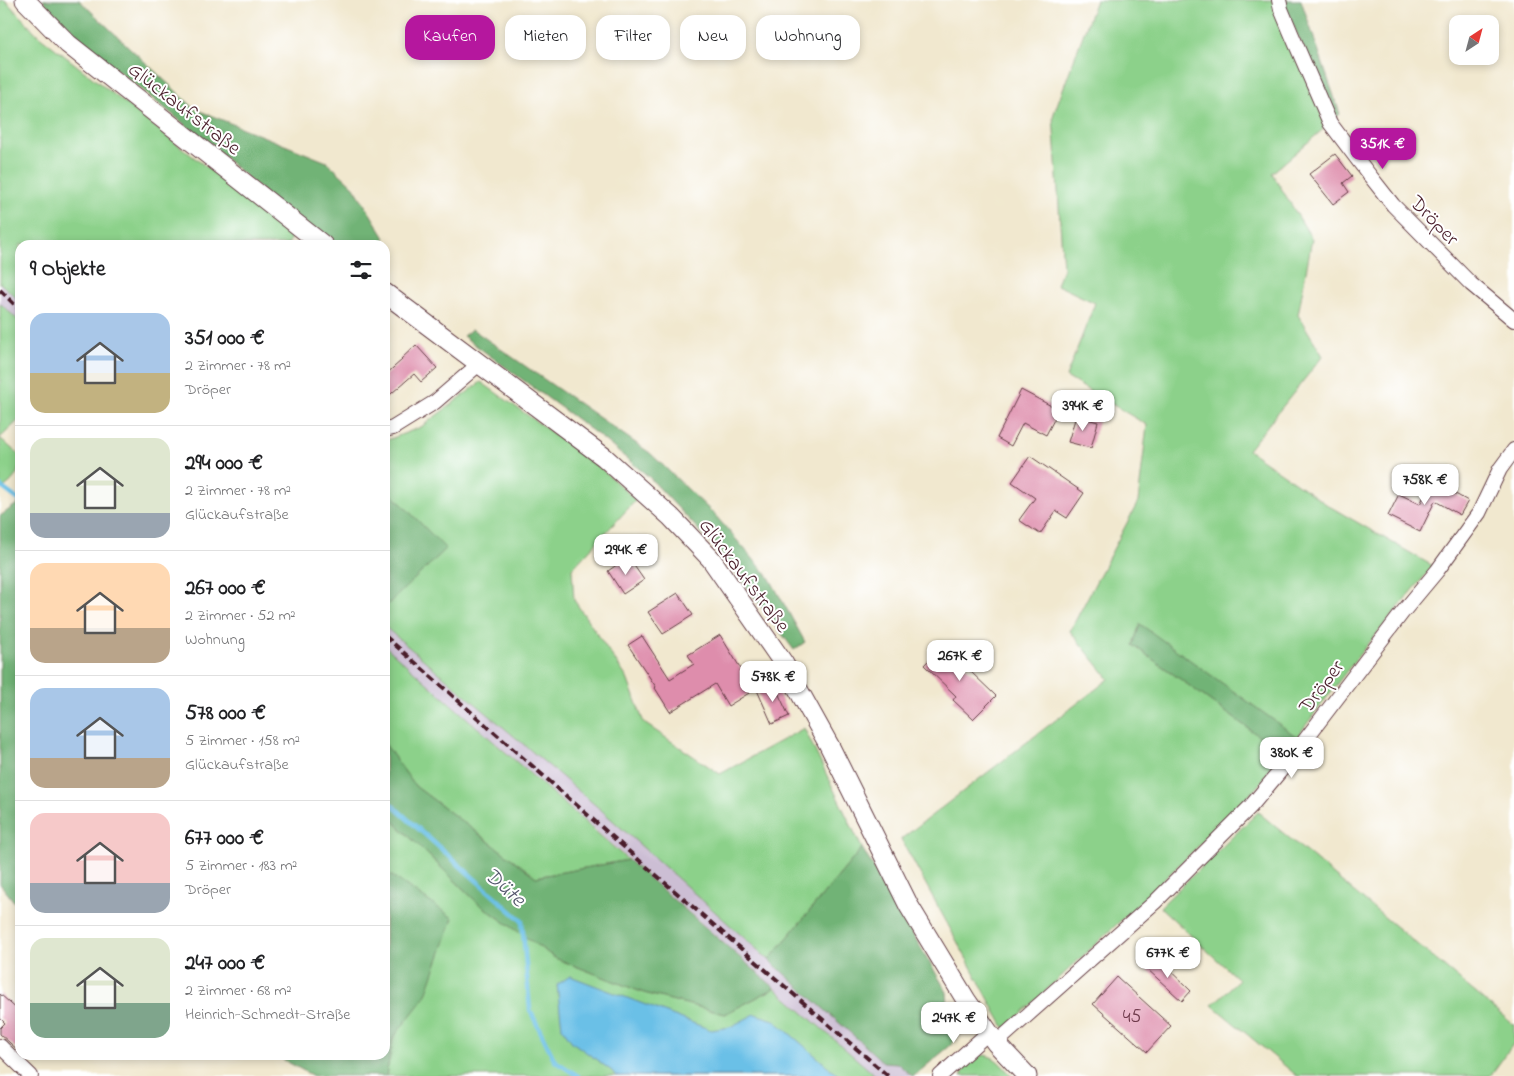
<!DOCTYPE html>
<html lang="de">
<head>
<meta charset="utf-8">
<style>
  :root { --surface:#fff; --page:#f2f2f2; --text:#202124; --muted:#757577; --line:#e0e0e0; --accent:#b5179e }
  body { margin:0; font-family:"Indie Flower",sans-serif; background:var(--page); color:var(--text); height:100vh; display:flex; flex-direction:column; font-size:19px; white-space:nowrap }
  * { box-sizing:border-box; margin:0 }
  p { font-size:16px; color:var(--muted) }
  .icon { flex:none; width:28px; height:28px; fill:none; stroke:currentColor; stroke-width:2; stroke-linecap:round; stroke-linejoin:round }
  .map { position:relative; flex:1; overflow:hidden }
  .drawer { position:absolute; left:15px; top:240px; width:375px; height:820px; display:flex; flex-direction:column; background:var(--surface); border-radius:15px; box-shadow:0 2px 8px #0003 }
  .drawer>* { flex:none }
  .hud { position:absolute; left:405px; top:15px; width:475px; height:45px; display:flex; gap:10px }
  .needle { width:32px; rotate:36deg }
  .fabs { position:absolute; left:1449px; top:15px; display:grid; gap:10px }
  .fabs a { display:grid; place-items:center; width:50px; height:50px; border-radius:10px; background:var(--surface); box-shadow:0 2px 8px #0003; font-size:25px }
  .price { position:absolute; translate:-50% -42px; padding:0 11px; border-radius:10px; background:#fff; color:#222; font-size:16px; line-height:32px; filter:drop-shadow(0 1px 2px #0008) }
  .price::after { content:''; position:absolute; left:50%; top:30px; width:15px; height:11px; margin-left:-8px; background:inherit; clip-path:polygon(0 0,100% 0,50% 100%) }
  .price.active { background:var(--accent); color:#fff }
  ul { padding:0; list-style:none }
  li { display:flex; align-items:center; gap:15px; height:125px; padding:0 15px }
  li+li { border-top:1px solid var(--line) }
  li span { display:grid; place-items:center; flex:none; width:140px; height:100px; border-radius:15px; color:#555 }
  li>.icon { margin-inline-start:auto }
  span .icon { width:60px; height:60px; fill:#fffc; stroke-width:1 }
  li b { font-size:21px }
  h2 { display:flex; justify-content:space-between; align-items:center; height:60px; padding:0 15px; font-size:21px }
  .tag { padding:0 18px; border-radius:15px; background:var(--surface); box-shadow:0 2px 8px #0003; font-size:18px; line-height:45px }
  .tag.active { background:var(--accent); color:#fff }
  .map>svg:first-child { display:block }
  .industrial { fill:#ccbed4 }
  .green { fill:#8cd18a; stroke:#6b785a }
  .forest { fill:#71b376; stroke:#5e6950 }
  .water { fill:#6ac0e7; stroke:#5a7089 }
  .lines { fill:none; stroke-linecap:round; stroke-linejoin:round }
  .stream { stroke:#6ac0e7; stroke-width:4.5 }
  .building { fill:#de8dac }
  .street-casing { stroke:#633d44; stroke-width:16 }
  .secondary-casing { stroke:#633d44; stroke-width:21 }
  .street { stroke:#fff; stroke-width:14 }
  .secondary { stroke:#fff; stroke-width:19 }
  .rail { stroke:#4a1f2b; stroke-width:4; stroke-dasharray:8 4; stroke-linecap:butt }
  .labels { text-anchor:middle; stroke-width:4; stroke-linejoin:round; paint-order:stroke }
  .number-label { font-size:19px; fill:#6f3a4b }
  .street-label { font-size:21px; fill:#4a1f2b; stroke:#fff }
  .water-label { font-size:22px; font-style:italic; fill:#55576d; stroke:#fff }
</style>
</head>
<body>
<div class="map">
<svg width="1514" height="1076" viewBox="0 0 1514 1076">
  <rect width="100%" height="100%" fill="#fff"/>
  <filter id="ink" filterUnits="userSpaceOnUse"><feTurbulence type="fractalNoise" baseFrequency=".02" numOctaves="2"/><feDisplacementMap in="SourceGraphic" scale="10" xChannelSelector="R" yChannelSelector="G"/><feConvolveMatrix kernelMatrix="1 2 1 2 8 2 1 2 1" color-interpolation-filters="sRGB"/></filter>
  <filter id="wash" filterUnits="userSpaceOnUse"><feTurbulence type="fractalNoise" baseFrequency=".0096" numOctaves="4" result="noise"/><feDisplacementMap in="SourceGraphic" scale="20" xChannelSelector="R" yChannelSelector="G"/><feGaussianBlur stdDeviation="1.12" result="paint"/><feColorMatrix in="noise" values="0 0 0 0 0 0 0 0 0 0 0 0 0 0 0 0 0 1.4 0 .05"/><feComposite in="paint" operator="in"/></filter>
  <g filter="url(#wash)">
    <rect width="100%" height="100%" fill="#f1e8cf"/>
    <path class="industrial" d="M0,283L20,301V322L0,303Z
      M385,627L601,810L883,1062L897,1063L912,1076H876L385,646Z"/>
    <path class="green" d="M0,0H5L38,35L292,234L288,245H20V301L0,283Z
      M1096,0H1273L1327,126L1272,173L1312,239L1298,315L1323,356L1248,450L1329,506L1433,566L1355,660L1297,737L1140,625L1133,645L1285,755L1241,805L1147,896L1005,1029L901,839L1109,679L1070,631L1138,502L1147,425L1066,377L1095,303L1057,285L1063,268L1053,116Z
      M0,303L20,322V419L0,438Z
      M481,382L596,464L636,500L572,569L574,600L627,678L644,723L720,774L804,728L862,848L769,960L601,810L385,627V607L445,549L385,487V441L421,427Z
      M0,438L20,456C20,474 14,481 0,490Z
      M385,646L628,860L536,877L415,786L385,744Z
      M1258,812L1514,1025V1043L1490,1076H1297L1212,1005L1239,980L1160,907Z
      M385,813L478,903L555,958L644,993L725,1014L775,988L876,1076H386L393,1038L425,996L388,873L385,909Z
      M981,1055C996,1055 1002,1066 1012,1076H961C964,1072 964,1068 966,1065C970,1060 976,1057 981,1055Z"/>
    <path class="forest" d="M42,0H79L195,109L327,162L354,187L385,238L377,245H323L208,143L92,50Z
      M1282,0H1301L1340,114L1334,119Z
      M472,329L650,453L714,514L769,577L805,642L794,650L723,556L649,477L598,435L463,336Z
      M385,487L446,549L385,607Z
      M20,502V909L0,884V516Z
      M1140,624L1297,737L1285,755L1133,645Z
      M385,744L415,786L536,877L628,860L775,988L725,1014L644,993L555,958L478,903L385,813Z
      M862,848L947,992L948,1006L955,1016L957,1026V1037L951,1045L914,1076H912L897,1063L883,1062L769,960Z
      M388,873L453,918L425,997L393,1038L386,1076H313L275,1055H385V909Z"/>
    <path class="water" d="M570,976L711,1030L730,1027L755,1014L774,1020L839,1076H616L612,1071L572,1042L562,1028L557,985Z"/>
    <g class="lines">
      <path class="stream" d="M0,486L20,501
        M385,799L522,921L530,1010L555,1061L578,1076"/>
    </g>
    <g id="blocks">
      <path class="building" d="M1335,154L1352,176L1343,183L1349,192L1333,204L1309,174Z
        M416,345L437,368L421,382L414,374L385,399V375L402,360L401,359Z
        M1021,390L1059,410L1046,435L1023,423L1011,446L997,438Z
        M1076,416L1098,422L1091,448L1068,442Z
        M1030,456L1084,493L1067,518L1056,511L1040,534L1019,520L1035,498L1012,482Z
        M1432,481L1468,501L1460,515L1435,501L1420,532L1388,516L1399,494L1420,504Z
        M628,557L644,580L623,594L608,571Z
        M678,593L693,615L663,634L648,612Z
        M720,635L754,690L728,706L715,684L670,712L655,688L656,687L628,645L642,636L670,679L694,664L688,655Z
        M943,645L996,696L973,719L953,700L956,696L924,665Z
        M773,682L789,716L772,724L757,690Z
        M1156,957L1191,991L1182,1001L1146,968Z
        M1117,977L1171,1026L1147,1052L1093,1004Z
        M0,994L20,1012V1052L0,1034V1028L5,1023L0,1018Z"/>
    </g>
  </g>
  <g filter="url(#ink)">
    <use href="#blocks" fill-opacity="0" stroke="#633d44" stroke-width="1"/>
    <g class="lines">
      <defs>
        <path id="street" d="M1279,0L1281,9L1291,33L1330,123L1367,172L1393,205L1471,284L1514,320
          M385,430L393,428L435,402L479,364
          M996,1043L1155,902L1251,806L1292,757L1402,613L1437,571L1479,513L1500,469L1514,450
          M0,1046L31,1076
          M940,1076L988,1033"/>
        <path id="secondary" d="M25,0L68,44L323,245
          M385,293L604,457L671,517L711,559L784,664L829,745L909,906L966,1000L996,1043L1027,1076"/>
      </defs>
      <use href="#street" class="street-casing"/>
      <use href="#secondary" class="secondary-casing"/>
      <use href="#street" class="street"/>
      <use href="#secondary" class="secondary"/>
      <path class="rail" d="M0,290L20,310
        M385,636L641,862L888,1076"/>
    </g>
  </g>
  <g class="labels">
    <g class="number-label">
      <text x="1132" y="1022">45</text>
    </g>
    <g class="street-label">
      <text transform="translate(185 108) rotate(38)" y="7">Glückaufstraße</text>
      <text transform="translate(1435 220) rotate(46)" y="7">Dröper</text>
      <text transform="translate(745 575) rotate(53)" y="7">Glückaufstraße</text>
      <text transform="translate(1321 686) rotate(-53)" y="7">Dröper</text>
    </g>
    <g class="water-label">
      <text transform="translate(506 886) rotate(42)" y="8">Düte</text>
    </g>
  </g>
</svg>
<div class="fabs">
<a><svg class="needle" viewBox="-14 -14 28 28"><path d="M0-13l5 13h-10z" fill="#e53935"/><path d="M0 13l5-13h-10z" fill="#757577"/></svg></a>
</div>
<b class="price active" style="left:1383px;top:170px">351K €</b>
<b class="price" style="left:1083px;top:432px">394K €</b>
<b class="price" style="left:1425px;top:506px">758K €</b>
<b class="price" style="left:626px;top:576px">294K €</b>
<b class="price" style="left:960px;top:682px">267K €</b>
<b class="price" style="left:773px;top:703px">578K €</b>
<b class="price" style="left:1292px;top:779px">380K €</b>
<b class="price" style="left:1168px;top:979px">677K €</b>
<b class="price" style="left:954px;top:1044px">247K €</b>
<div class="hud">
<a class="tag active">Kaufen</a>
<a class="tag">Mieten</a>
<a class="tag">Filter</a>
<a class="tag">Neu</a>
<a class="tag">Wohnung</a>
</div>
<section class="drawer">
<h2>9 Objekte<svg class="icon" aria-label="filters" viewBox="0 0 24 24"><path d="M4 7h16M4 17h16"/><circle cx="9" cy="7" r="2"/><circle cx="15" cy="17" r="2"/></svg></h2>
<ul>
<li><span style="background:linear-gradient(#a9c7e8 60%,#c2b280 0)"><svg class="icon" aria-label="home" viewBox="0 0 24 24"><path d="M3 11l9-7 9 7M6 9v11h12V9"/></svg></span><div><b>351 000 €</b><p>2 Zimmer · 78 m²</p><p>Dröper</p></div></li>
<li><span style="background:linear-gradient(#dfe7d0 75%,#9aa5b1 0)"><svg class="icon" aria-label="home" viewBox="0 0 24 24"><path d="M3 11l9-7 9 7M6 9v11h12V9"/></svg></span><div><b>294 000 €</b><p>2 Zimmer · 78 m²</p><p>Glückaufstraße</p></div></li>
<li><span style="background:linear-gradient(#ffd9b3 65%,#b9a48a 0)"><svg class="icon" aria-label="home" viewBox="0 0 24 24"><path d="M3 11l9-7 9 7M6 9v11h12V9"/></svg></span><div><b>267 000 €</b><p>2 Zimmer · 52 m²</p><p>Wohnung</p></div></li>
<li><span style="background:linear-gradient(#a9c7e8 70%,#b9a48a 0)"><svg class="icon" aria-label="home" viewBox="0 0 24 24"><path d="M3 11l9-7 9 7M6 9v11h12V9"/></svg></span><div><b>578 000 €</b><p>5 Zimmer · 158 m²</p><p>Glückaufstraße</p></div></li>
<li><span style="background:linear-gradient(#f6c9c9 70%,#9aa5b1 0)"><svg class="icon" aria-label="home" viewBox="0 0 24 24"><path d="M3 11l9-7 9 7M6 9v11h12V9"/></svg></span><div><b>677 000 €</b><p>5 Zimmer · 183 m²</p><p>Dröper</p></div></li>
<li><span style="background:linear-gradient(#dfe7d0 65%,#7fa58c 0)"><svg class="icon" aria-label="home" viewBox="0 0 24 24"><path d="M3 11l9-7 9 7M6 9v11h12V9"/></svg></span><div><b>247 000 €</b><p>2 Zimmer · 68 m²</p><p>Heinrich-Schmedt-Straße</p></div></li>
</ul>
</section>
</div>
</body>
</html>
